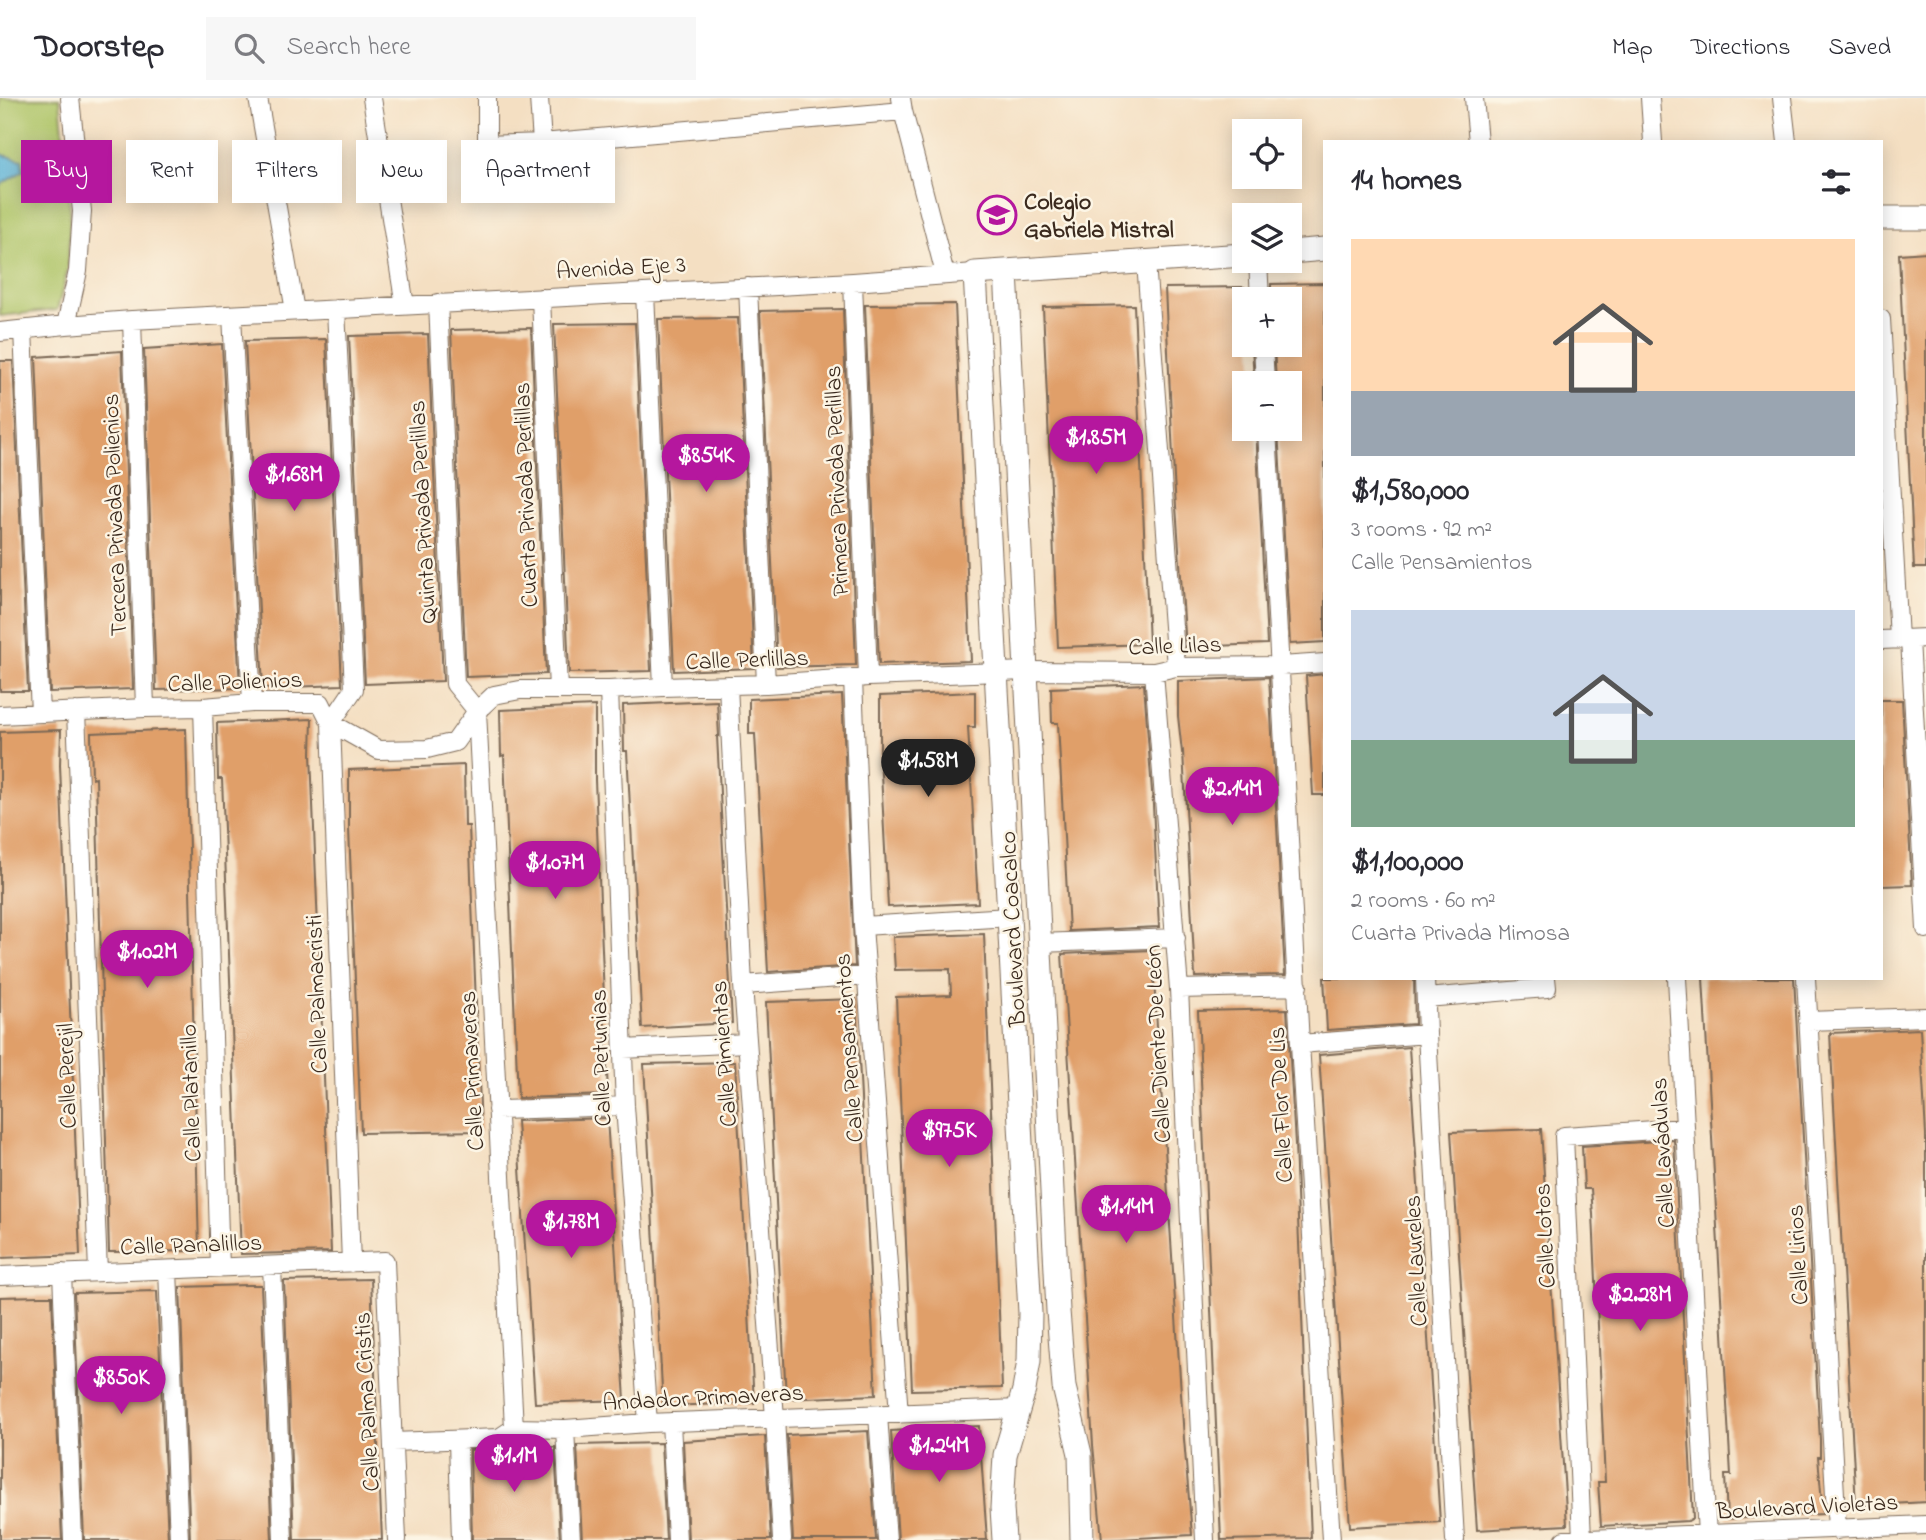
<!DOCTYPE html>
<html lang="en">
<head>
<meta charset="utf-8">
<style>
  :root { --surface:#fff; --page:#f7f7f7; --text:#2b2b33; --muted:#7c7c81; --line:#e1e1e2; --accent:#b5179e }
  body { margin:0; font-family:"Indie Flower",sans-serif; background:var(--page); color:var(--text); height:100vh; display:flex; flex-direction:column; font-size:26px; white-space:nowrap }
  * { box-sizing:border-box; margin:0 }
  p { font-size:23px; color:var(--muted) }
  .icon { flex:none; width:38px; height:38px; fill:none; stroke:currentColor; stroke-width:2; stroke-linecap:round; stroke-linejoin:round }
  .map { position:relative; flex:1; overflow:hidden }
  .details { position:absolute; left:1323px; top:42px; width:560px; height:840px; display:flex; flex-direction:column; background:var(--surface); border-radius:0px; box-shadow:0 4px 18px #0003 }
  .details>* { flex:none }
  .top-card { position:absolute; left:21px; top:42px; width:665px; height:63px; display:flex; gap:14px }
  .controls { position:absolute; left:1232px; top:21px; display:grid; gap:14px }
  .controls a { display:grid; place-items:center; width:70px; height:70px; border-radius:0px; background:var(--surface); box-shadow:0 4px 18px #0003; font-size:35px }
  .price { position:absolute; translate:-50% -60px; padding:0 16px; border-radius:24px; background:var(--accent); color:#fff; font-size:23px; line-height:46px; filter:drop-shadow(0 2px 4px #0008) }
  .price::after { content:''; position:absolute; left:50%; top:42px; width:21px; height:16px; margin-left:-10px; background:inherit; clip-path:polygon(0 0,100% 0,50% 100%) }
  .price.on { background:#222; color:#fff }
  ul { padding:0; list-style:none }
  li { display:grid; align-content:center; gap:14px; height:371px; padding:0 28px }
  li span { display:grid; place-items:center; height:217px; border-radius:0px; color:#555 }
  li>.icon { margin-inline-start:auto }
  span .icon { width:126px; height:126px; fill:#fffc; stroke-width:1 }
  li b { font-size:30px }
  h2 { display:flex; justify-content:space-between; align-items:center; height:84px; padding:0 28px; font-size:30px }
  .chip { padding:0 24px; border-radius:0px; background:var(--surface); box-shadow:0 4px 18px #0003; font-size:24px; line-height:63px }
  .chip.on { background:var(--accent); color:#fff }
  header { display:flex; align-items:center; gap:42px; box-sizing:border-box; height:98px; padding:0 35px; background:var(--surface); border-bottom:2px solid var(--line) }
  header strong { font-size:33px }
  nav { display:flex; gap:38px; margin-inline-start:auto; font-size:24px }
  .search { width:490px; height:63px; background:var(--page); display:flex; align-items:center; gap:18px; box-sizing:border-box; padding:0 24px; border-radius:0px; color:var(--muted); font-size:26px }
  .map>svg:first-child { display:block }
  .green { fill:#aec468; stroke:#747743; stroke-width:2 }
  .water { fill:#5bb3d8; stroke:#4b6e7b; stroke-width:2 }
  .building { fill:#e09f69 }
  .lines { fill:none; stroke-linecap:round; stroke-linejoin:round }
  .minor-casing { stroke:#7c6957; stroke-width:20 }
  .major-casing { stroke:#7c6957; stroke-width:25 }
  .minor { stroke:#fff; stroke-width:18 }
  .major { stroke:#fff; stroke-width:23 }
  .labels { text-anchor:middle; stroke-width:5; stroke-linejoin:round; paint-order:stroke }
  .poi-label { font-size:24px; font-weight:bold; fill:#3b2a1e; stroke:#fcf5e5; text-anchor:start }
  .street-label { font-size:24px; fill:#3b2a1e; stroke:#fcf5e5 }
</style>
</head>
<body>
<header>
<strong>Doorstep</strong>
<div class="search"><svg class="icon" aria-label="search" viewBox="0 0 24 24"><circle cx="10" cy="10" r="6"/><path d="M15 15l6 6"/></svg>Search here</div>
<nav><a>Map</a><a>Directions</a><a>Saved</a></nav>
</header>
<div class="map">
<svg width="1926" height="1442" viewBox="0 0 1926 1442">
  <rect width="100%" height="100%" fill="#fcf5e5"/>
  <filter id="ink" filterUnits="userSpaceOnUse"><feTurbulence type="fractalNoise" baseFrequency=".0143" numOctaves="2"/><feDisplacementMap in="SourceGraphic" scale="14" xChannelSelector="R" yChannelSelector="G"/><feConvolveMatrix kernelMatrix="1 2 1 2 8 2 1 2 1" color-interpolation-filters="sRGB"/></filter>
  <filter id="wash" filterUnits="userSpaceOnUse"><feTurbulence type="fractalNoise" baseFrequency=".00686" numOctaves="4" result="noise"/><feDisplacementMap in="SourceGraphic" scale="28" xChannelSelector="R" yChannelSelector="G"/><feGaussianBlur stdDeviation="1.57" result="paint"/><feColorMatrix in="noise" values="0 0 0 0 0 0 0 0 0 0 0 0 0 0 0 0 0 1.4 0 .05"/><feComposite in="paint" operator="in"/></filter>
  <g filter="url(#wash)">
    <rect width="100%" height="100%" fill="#f4dfc2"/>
    <path class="green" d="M0,0H60L70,113L68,171L57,212L0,218Z"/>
    <path class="water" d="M0,56L22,62L23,73L0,87Z"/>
    <g id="blocks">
      <path class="building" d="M1926,154V470H1914L1899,156Z
        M1325,185V544L1290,546L1278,331H1290V285H1276L1274,247H1290V201H1271V186Z
        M1244,189V247H1252L1254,285H1244V331H1256L1267,546L1186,549L1174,380L1165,190Z
        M955,206L971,563L879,566L865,207Z
        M1134,207L1149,546L1058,549L1043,209Z
        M843,211L856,567L777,569L760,213Z
        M738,220L754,570L674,573L658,221Z
        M635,225L651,573L569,575L554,226Z
        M531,230L546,576L466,579L451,232Z
        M428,236L443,583L365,586L349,238Z
        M326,241L342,587L263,590L245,243Z
        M222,246L240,590L156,592L144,251Z
        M122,253L133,591L50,594L36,259Z
        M0,263H13L28,593H0Z
        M1325,576V697H1313L1306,578Z
        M1269,579L1285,877L1195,879L1183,653L1182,654L1178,618V583Z
        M1144,586L1153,707L1159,829L1069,833L1058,625H1052L1051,590Z
        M975,594V629H968L978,805L888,809L880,656V598Z
        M842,597L855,868L768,874L755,636H749V601Z
        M1881,602H1902L1912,787L1881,788Z
        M717,603L719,638H717L732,925L642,930L627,653H624L623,607Z
        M595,608V682L608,997L518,1000L504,657L501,658L500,612Z
        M312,621L311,656L331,1154L241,1156L222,681H218L217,625Z
        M186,631L199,1153L109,1154L96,680L92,681L91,635Z
        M61,632L60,667L80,1157L0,1160V634Z
        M464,667L465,728H469L481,1033L361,1035L349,730V672Z
        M984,836L1002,1290L912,1292L896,899L951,897L950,871L895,872L893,839Z
        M1152,852L1184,1341L1192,1437L1102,1442L1093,1347L1062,856Z
        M1324,880H1414L1415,926L1327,932Z
        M1703,880H1794L1820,1342V1359H1818L1823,1416L1727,1421L1725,1377H1731Z
        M856,901L876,1297L786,1301L766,904Z
        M1287,911L1295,1046L1311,1440L1221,1442L1198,913Z
        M1920,931L1926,1036V1404L1856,1408L1830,935Z
        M1409,949L1440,1424L1350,1429L1319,957Z
        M735,964L754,1305L663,1308L644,966Z
        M607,1020L625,1302L535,1305L517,1023Z
        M1541,1031L1567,1427L1477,1432L1451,1034Z
        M1674,1042L1693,1420L1688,1423L1601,1428L1598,1384H1605L1593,1116L1591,1091H1584L1582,1048Z
        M371,1181L382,1442H294L284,1183Z
        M247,1187H261L272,1442H190L180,1189Z
        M157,1193L168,1442H84L74,1195Z
        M40,1198H52L62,1442H0V1199Z
        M979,1328L987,1442H898L891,1333Z
        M868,1333L876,1442H793L787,1337Z
        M765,1338L771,1442H688L683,1343Z
        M661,1345L666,1442H582L577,1347Z
        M555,1349L560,1442H472L470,1352L505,1350Z"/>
    </g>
  </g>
  <g filter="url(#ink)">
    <use href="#blocks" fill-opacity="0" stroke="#7c6957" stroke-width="2"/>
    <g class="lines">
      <defs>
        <path id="minor" d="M258,0L295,213
          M372,0L405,208
          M487,0V47L542,45L903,13
          M539,0L542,45
          M901,0L903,13L945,176
          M1474,0L1478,44
          M1650,0L1653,44
          M1782,0L1787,44
          M1258,163L1260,201
          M1146,164L1176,569
          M853,184L868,579
          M748,189L766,586
          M645,195L663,589
          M541,200L558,592
          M438,205L455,586L477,613
          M232,217L252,605
          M1881,221L1899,541
          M132,222L145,610
          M66,227L78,173L82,113L70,0
          M23,232L40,615
          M0,234L66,227L132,222L853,184L975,175
          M1263,247L1265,285
          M1267,331L1300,946L1331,1442
          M1910,541L1926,831
          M1881,542L1926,540
          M1154,574L1179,891L1205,1442
          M853,581L863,828L899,1316
          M728,587L743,887L775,1320L782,1442
          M609,592L625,1008L648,1325
          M203,609L220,1170
          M76,613L98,1174
          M477,613L514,1330
          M0,617L145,610L203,609L252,605H321L331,625L379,652L427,651L455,644L477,613L494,597L520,592H609L663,589L766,586L868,579L1027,573L1154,574L1176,569L1281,568L1325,565
          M331,625L351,1165
          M331,625L354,591L336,211
          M863,828L1009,819
          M1039,845L1176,840
          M1425,880L1427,936L1455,1442
          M1677,880L1707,1437
          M1806,880L1837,1432
          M743,887L867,878
          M1179,891L1298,888
          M1426,900L1547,890L1546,880
          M1808,923L1926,919
          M1300,946L1427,936
          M623,951L747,945
          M497,1012L625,1008
          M272,1168L283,1442
          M168,1172L179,1442
          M62,1175L73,1442
          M0,1178L385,1163L397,1442
          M878,1317L887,1442
          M671,1324L677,1442
          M565,1331L571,1442
          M458,1343L461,1442
          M393,1344L499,1340L514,1330L565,1331L648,1325L1019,1311
          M1582,1441L1564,1038L1685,1030
          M1564,1442L1926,1427"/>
        <path id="major" d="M1881,120H1926
          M1290,154L1325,151
          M1006,173L1058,1213L1064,1289L1080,1356L1082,1442
          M1004,1442L1002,1410L1005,1357L1024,1292L1029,1263L1030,1215L975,175L1244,157"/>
      </defs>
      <use href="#minor" class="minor-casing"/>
      <use href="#major" class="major-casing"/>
      <use href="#minor" class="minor"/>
      <use href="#major" class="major"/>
    </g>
  </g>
  <defs>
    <symbol id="school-ring" viewBox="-11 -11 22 22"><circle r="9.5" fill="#fcf5e5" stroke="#b5179e" stroke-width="1.5"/><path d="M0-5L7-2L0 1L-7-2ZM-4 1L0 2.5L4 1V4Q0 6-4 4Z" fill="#b5179e"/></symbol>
  </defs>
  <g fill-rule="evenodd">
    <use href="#school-ring" x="975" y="95" width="44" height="44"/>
  </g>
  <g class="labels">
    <g class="poi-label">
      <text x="1024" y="111">Colegio<tspan x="1024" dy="28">Gabriela Mistral</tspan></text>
    </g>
    <g class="street-label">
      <text transform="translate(621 169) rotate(-3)" y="8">Avenida Eje 3</text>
      <text transform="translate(836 383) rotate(-92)" y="8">Primera Privada Perlillas</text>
      <text transform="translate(525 397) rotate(-92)" y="8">Cuarta Privada Perlillas</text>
      <text transform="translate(422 414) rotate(-93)" y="8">Quinta Privada Perlillas</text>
      <text transform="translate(114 417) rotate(-92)" y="8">Tercera Privada Polienios</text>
      <text transform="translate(1175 547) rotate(-2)" y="8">Calle Lilas</text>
      <text transform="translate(747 561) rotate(-2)" y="8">Calle Perlillas</text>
      <text transform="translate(235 583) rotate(-2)" y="8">Calle Polienios</text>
      <text transform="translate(1012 831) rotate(-93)" y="8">Boulevard Coacalco</text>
      <text transform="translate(316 896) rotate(-92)" y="8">Calle Palmacristi</text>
      <text transform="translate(1157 946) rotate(-93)" y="8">Calle Diente De León</text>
      <text transform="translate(848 950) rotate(-94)" y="8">Calle Pensamientos</text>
      <text transform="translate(723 956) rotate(-94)" y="8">Calle Pimientas</text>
      <text transform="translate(600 960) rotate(-92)" y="8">Calle Petunias</text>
      <text transform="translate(471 973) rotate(-93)" y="8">Calle Primaveras</text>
      <text transform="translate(66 978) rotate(-92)" y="8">Calle Perejil</text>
      <text transform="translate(190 995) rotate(-92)" y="8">Calle Platanillo</text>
      <text transform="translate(1280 1007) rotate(-93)" y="8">Calle Flor De Lis</text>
      <text transform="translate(1662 1055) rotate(-93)" y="8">Calle Lavádulas</text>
      <text transform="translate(1544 1138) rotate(-93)" y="8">Calle Lotos</text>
      <text transform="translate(191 1146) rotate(-2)" y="8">Calle Panalillos</text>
      <text transform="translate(1797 1157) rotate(-93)" y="8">Calle Lirios</text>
      <text transform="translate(1415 1163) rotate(-93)" y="8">Calle Laureles</text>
      <text transform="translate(703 1299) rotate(-3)" y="8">Andador Primaveras</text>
      <text transform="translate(366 1304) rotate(-93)" y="8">Calle Palma Cristis</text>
      <text transform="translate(1807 1408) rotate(-3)" y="8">Boulevard Violetas</text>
    </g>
  </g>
</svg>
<div class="controls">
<a><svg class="icon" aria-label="locate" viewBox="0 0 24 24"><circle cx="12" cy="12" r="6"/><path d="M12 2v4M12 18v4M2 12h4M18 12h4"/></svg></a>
<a><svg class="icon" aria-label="layers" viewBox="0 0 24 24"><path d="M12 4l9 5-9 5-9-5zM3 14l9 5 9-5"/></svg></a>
<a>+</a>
<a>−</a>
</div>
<b class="price" style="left:1096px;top:378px">$1.85M</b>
<b class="price" style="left:706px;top:396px">$854K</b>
<b class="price" style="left:294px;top:415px">$1.68M</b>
<b class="price on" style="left:928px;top:701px">$1.58M</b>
<b class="price" style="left:1232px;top:729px">$2.14M</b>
<b class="price" style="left:555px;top:803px">$1.07M</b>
<b class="price" style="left:147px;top:892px">$1.02M</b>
<b class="price" style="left:949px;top:1071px">$975K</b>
<b class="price" style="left:1126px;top:1147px">$1.14M</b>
<b class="price" style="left:571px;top:1162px">$1.78M</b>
<b class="price" style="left:1640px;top:1235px">$2.28M</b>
<b class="price" style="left:121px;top:1318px">$850K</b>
<b class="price" style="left:939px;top:1386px">$1.24M</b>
<b class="price" style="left:514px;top:1396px">$1.1M</b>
<div class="top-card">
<a class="chip on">Buy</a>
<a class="chip">Rent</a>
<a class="chip">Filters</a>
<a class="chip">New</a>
<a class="chip">Apartment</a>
</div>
<section class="details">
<h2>14 homes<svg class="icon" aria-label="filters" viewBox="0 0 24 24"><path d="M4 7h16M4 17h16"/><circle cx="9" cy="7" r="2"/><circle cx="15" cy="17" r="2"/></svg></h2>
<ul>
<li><span style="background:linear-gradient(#ffd9b3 70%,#9aa5b1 0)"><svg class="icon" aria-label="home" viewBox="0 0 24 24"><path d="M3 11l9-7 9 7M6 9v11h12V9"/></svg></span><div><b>$1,580,000</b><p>3 rooms · 92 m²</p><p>Calle Pensamientos</p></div></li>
<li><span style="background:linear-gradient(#c9d6e8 60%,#7fa58c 0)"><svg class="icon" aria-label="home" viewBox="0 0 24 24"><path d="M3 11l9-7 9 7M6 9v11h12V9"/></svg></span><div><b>$1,100,000</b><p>2 rooms · 60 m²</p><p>Cuarta Privada Mimosa</p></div></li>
</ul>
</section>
</div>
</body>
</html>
